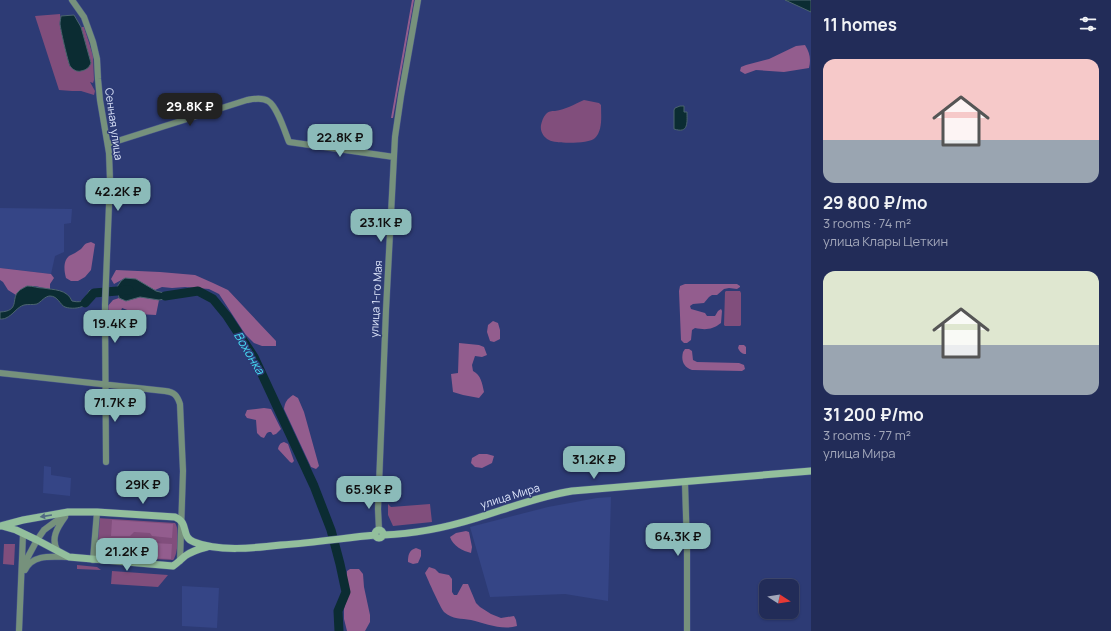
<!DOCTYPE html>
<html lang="en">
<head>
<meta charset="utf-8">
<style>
  :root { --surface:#222c58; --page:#2e3861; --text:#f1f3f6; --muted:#a2a7ba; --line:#3f486e; --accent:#8bbbb9 }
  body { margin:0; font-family:Manrope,sans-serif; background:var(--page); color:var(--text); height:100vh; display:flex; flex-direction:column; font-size:15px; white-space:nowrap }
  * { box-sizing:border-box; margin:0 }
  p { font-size:13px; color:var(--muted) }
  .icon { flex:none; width:22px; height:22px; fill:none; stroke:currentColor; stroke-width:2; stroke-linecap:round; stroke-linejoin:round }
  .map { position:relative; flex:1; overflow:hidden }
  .panel { display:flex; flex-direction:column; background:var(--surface); width:300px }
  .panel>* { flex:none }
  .needle { width:26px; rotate:102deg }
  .tools { position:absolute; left:759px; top:579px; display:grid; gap:8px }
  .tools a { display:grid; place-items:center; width:40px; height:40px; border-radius:8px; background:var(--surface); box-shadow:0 1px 3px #0004,0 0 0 1px var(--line); font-size:20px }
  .price { position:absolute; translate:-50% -34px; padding:0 9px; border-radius:8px; background:var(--accent); color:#111; font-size:13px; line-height:26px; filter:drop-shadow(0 1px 2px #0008) }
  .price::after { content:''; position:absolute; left:50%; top:24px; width:12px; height:9px; margin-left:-6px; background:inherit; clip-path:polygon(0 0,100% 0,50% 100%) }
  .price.active { background:#222; color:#fff }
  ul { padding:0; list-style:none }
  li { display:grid; align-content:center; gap:8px; height:212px; padding:0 12px }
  li span { display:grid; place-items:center; height:124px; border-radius:12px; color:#555 }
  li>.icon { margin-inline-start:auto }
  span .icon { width:72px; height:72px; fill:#fffc; stroke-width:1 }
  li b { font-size:17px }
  h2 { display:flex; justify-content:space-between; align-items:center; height:48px; padding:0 12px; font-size:17px }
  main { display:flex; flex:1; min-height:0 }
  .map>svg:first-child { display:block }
  .built { fill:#354586 }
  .green { fill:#814e7c }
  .forest { fill:#935d8e }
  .water { fill:#0b2c32; stroke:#4b646f }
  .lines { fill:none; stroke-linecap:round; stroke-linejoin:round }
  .river { stroke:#0b2c32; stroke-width:9 }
  .tertiary-casing { stroke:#49578b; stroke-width:7 }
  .secondary-casing { stroke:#49578b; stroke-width:8 }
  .tertiary { stroke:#76917c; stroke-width:6 }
  .secondary { stroke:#93bf9c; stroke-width:7 }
  .oneway { fill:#516983 }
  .labels { text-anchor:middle; stroke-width:3; stroke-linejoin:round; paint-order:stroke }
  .street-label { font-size:11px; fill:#dfe7fc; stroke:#2d3b75 }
  .water-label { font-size:12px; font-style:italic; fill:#45dcf4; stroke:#2d3b75 }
</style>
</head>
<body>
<main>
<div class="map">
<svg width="811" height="631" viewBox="0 0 811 631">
  <rect width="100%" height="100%" fill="#2d3b75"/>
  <path class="built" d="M0,208L72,209L71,223L64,224V252L55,256L51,274L0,268Z
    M44,466L51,467V475L71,478L70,496L43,493Z
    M611,497L608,601L565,594L490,597L470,527L548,507L597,498Z
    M182,586L219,588L217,628L182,626Z"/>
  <path class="green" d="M60,14C61,18 59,22 60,26C63,40 67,53 70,67L91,63L82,31L81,27H84L93,55L94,80L93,83L90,82L95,91L94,95L81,91H72L59,90L35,16Z
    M584,100L599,103L601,105C601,116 603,130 595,138C589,144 556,144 549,140C543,137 540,131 541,125C542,121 543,117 546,114C549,111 551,111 555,111C566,109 573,105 584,100Z
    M726,291H740L741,293V325L740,326H725L724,325L725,292Z
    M388,504L391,507L430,504L432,522L393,526L388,515Z
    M97,518L175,523C180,529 178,552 174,559L173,560L94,556Z
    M4,544H15L14,565L3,564Z
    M77,565L97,567L101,570L77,569Z
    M112,571L168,575L158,587L111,584Z"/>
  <path class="forest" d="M412,0H414L393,118H391Z
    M805,45C810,53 811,59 809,68L784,72L756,70L745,74L740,71L741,67L746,65L769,59L796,46Z
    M91,242L95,244L91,270L85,277L78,281H71L66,278C64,271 63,261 69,256C73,254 77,252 81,249C86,244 83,244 91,242Z
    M0,268L51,274L54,278L50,284V289C45,289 38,286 34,286C27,287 19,290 16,295L8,290L3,282L0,280Z
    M116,270L160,272L195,275L213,283L228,290L276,341V346H262L254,343L245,334L219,294L209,289L185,287L172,288L162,287L155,290L147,286L125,278L114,284L111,279Z
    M685,284H737L740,286V287L737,289L729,288L724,289L717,295H712L709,297L704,303L693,304L690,306L691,309L705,313L707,316H715L718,311L721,309L722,311L721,323C712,330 705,330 695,328L692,330L691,340L687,343H684L681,340L679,291L680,286Z
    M140,297L159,300L156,315L138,314L122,308L118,319L107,324V307L113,300L119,298L126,301Z
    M493,321L498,323L500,330V339L494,342L490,341L487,332L488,325Z
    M459,343L479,345L484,347L487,355L482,357L475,356L472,365L473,371C481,375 482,383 484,392L479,398L463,395L453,392L451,374L458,373Z
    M739,345H744L746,347V354C742,354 740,352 738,348Z
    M685,349H689L692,351L693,360L697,362L739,363L744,365L745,369L742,371L692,370C683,367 681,360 683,352Z
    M293,395L298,398L304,412L319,466L316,469L311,467L284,409C285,402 287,399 293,395Z
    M264,408L271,409L281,429L276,434L273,435L271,432H269L267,433L264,438L261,437L257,433L256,420L247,418L245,415L247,410Z
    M284,442L288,444L294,461L292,463L290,462L278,449C279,445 280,443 284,442Z
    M479,454H487L494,456L492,463L482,468L475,467L471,463L472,458Z
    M112,520L173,524L172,538L152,536L150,533L134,532L130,536H111Z
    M466,531L469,532L472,547L471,553C463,551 453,546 450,537L456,533Z
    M110,541L130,542L133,546L150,547L152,543L172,544L171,559L110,556Z
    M416,548L421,550V556L418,563L413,564L408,562C408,555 409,550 416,548Z
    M429,567L435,569L439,573L449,575L452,579V592L454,595H457L463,584H468L476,603L480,607L491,614L501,618L514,616L516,620L517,626C502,631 485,623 471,620C461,618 453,620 444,612C440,607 428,580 425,573Z
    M350,569H359L363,574L364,587L370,615V622L365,631H347L344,619V609L348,593L346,580L347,571Z"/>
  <path class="water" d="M785,0H811V12Z
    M74,15L81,27L91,63C89,68 86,70 81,71C77,72 73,70 70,66C68,62 60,28 60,23C60,21 61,18 61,16Z
    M680,106H684V112H687C687,122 689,134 674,129V110L675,108Z
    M125,278L136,279L156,291L164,293H173L176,294L175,297L159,300L140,297L126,301L119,298L117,287L121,281Z
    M27,286C34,286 37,288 43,288C54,290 67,289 72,301C85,304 84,298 90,290L92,291C95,305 77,311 65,307C60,305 58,296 50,296C45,296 41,302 37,304C33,305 28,304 24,305C17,307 13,315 6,318C4,319 2,319 0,319V312C20,311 11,299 18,292C20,289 24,288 27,286Z"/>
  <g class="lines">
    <path class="river" d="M165,296L198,291L213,299L227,316L254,357L314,486L331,530L340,564L346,592L338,611L339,631
      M85,303L94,293L129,290"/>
    <defs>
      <path id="tertiary" d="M72,0L84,17L93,42L97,59L98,79L100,100L109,153L110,180L105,305L106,462
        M108,144L247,100C253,99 262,97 268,101C277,106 285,132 289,142L394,157
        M0,373L165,391C174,392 177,395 180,404L183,471L180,561
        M685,483L687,547V631
        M379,530L378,509L386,310L395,137L401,96L418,0
        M58,552C50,539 57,528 65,517
        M93,560L97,512
        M23,566L37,540L44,530L67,513
        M25,570C33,553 54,557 69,557
        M19,631L23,534"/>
      <path id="secondary" d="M0,526L23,520L68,512H97L175,517C190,523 180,537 194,542C218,552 255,548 281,545C313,543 344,538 375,535
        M2,526L16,530L37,540L69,557L173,566C179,562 180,560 185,556C192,551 199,549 207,547
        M375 534a4 4 0 1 1 8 0a4 4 0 1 1-8 0Z
        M383,535C413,534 448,527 477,518C509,508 540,496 572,491L811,471"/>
    </defs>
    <use href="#tertiary" class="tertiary-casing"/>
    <use href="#secondary" class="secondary-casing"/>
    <use href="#tertiary" class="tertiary"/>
    <use href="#secondary" class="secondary"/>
  </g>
  <defs><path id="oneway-solid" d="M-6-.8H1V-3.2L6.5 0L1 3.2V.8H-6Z"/></defs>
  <use class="oneway" href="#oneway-solid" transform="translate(46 516) rotate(171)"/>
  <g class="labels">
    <g class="street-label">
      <text transform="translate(114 124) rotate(82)" y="4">Сенная улица</text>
      <text transform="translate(376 299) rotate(-87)" y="4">улица 1-го Мая</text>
      <text transform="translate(510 496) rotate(-17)" y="4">улица Мира</text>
    </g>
    <g class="water-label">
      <text transform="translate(249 353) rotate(59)" y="4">Вохонка</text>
    </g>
  </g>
</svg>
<div class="tools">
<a><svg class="needle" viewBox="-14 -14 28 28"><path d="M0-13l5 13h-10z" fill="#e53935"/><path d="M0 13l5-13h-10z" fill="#a2a7ba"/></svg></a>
</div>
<b class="price active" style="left:190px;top:127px">29.8K ₽</b>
<b class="price" style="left:340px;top:158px">22.8K ₽</b>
<b class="price" style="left:118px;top:212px">42.2K ₽</b>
<b class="price" style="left:381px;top:243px">23.1K ₽</b>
<b class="price" style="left:115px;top:344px">19.4K ₽</b>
<b class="price" style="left:115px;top:423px">71.7K ₽</b>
<b class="price" style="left:594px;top:480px">31.2K ₽</b>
<b class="price" style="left:143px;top:505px">29K ₽</b>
<b class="price" style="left:369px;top:510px">65.9K ₽</b>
<b class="price" style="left:678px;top:557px">64.3K ₽</b>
<b class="price" style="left:127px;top:572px">21.2K ₽</b>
</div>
<section class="panel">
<h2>11 homes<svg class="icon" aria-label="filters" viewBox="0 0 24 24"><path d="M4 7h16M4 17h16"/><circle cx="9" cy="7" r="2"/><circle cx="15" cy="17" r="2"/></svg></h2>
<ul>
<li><span style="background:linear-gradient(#f6c9c9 65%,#9aa5b1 0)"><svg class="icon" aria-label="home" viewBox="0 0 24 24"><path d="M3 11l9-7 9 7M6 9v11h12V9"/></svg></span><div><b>29 800 ₽/mo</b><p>3 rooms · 74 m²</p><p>улица Клары Цеткин</p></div></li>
<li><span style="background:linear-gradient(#dfe7d0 60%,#9aa5b1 0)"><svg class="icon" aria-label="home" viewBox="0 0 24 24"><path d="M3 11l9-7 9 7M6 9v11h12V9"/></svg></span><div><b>31 200 ₽/mo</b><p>3 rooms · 77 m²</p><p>улица Мира</p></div></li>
</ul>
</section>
</main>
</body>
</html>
